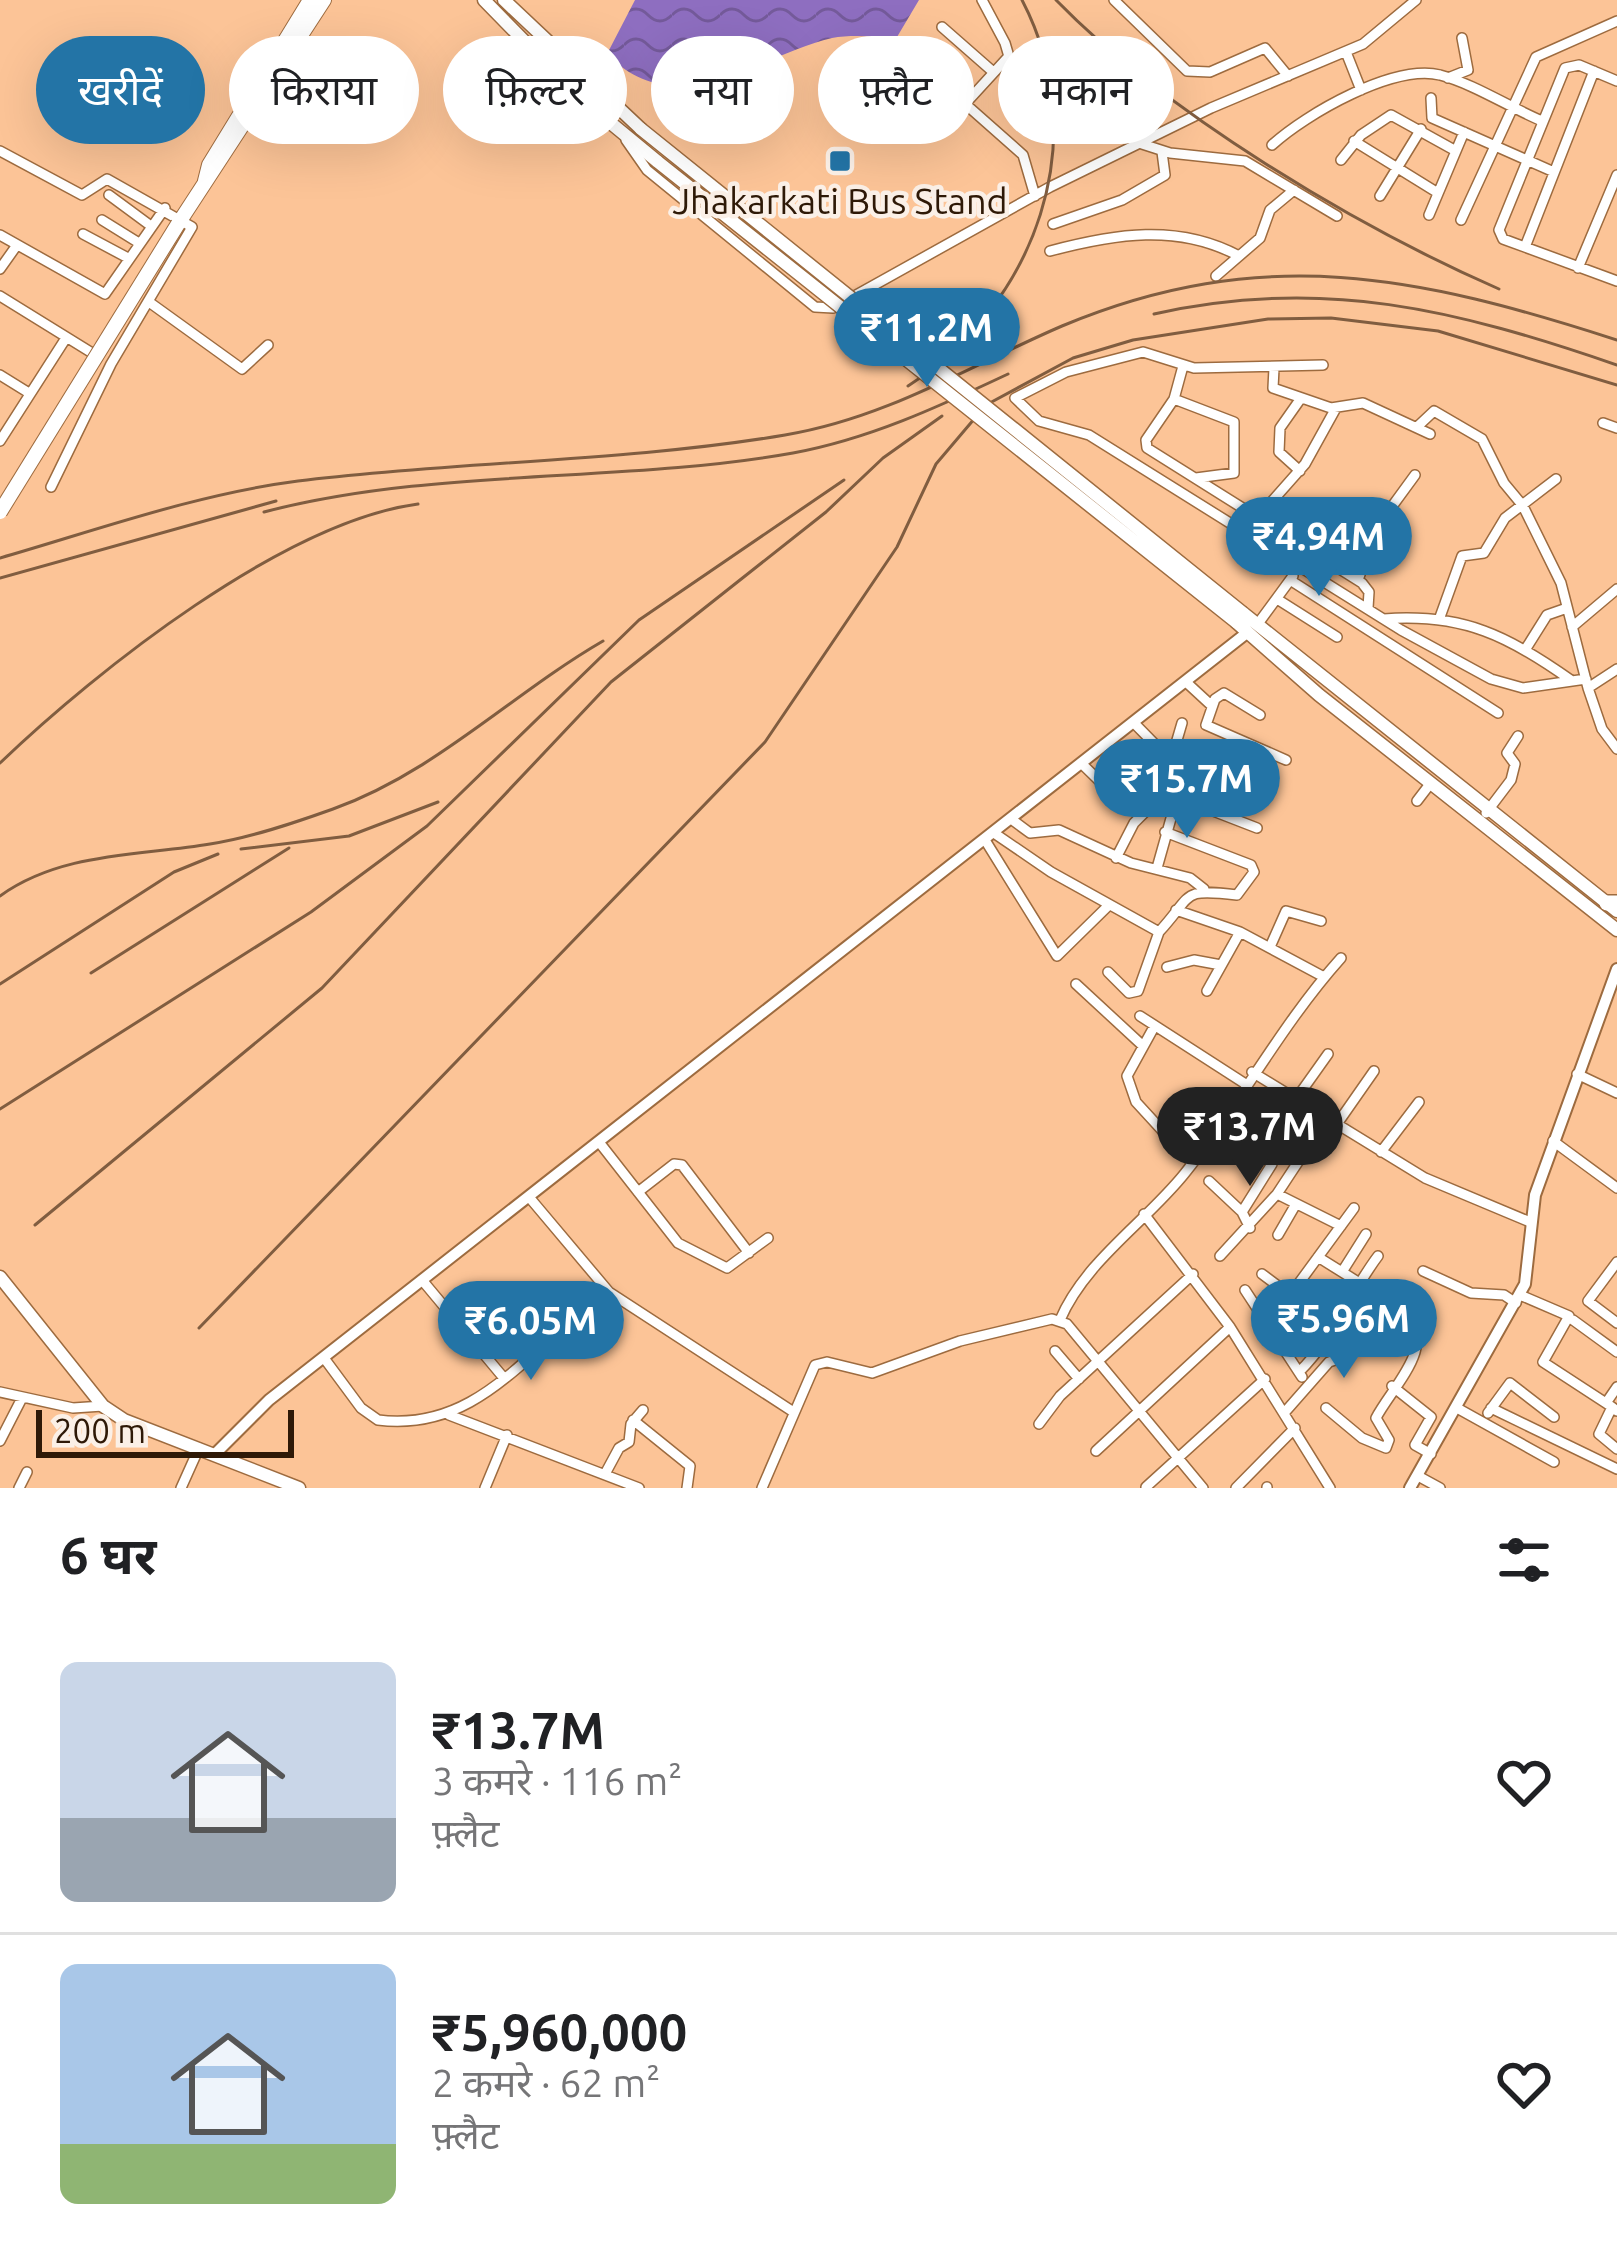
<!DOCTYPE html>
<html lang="hi">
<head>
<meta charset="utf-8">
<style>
  :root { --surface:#fff; --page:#f6f6f6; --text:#202124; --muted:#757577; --line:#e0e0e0; --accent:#2374a6 }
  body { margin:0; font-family:Ubuntu,"Noto Sans Devanagari",sans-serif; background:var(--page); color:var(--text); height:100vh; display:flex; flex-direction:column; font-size:45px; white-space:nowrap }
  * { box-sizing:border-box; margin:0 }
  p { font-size:39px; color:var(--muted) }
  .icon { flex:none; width:66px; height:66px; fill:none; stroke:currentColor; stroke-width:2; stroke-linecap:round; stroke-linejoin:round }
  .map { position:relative; height:1488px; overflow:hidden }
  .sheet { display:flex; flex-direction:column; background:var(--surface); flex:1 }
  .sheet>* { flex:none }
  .banner { position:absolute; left:36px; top:36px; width:1545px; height:108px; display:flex; gap:24px }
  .scale { position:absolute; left:36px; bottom:30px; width:258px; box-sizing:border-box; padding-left:12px; border:6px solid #2e1907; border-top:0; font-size:33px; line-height:42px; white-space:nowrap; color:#2e1907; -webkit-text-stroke:9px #fbf0e7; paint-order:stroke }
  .price { position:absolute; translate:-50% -102px; padding:0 27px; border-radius:42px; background:var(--accent); color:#fff; font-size:39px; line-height:78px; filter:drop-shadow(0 3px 6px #0008) }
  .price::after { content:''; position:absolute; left:50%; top:72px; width:36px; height:27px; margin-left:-18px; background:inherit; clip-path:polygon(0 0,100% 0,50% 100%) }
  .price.current { background:#222; color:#fff }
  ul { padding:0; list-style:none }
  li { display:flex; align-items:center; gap:36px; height:300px; padding:0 60px }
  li+li { border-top:3px solid var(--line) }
  li span { display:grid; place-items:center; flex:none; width:336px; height:240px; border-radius:18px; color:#555 }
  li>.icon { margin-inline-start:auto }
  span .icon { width:144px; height:144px; fill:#fffc; stroke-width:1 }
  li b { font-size:51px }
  h2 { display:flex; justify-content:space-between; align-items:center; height:144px; padding:0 60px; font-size:51px }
  .chip { padding:0 42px; border-radius:54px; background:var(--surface); box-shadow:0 12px 48px #0002; font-size:42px; line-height:108px }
  .chip.current { background:var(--accent); color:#fff }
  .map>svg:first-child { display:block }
  .water { fill:url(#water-waves) }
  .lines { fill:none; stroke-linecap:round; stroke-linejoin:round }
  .minor-casing { stroke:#9d6b3f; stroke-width:12 }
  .tertiary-casing { stroke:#9d6b3f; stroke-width:14 }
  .secondary-casing { stroke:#9d6b3f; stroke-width:15 }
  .primary-casing { stroke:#9d6b3f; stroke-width:16 }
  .trunk-casing { stroke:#9d6b3f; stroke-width:18 }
  .minor { stroke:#fff; stroke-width:9 }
  .tertiary { stroke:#fff; stroke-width:10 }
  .secondary { stroke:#fff; stroke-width:12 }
  .primary { stroke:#fff; stroke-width:14 }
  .trunk { stroke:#fff; stroke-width:15 }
  .rail { stroke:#805d40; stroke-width:3 }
  .secondary-bridge-casing { stroke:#9d6b3f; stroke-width:15; stroke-linecap:butt }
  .primary-bridge-casing { stroke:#9d6b3f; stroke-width:16; stroke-linecap:butt }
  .secondary-bridge { stroke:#fff; stroke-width:12 }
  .primary-bridge { stroke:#fff; stroke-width:14 }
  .poi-dot { fill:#2374a6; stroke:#fbf0e7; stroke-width:4.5 }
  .labels { text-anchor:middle; stroke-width:9; stroke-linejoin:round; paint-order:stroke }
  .poi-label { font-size:36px; fill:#2e1907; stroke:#fbf0e7 }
</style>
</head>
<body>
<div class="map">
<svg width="1617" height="1488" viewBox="0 0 1617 1488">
  <defs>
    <pattern id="water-waves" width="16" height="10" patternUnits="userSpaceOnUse" patternTransform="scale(3)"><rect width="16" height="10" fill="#8e6ec0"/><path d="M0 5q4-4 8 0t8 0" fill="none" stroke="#745a9a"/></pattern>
  </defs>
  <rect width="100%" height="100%" fill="#fcc497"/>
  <path class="water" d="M635,0H919L897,37C877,37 851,34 832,38C755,57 676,125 607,54Z"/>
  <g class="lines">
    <defs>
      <path id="minor" d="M982,0L1005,43L1015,77
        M1114,0L1187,71L1210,72L1265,48L1288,76
        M942,27L991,70
        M1346,52L1361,90
        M919,63L1023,155L1035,196
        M1448,78L1468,70L1462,38
        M1617,81L1579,65L1565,68L1499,230L1503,239L1617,281
        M1431,98L1432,118L1554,172
        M965,104L1009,56
        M626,140L647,170L815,307L833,308L1050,187L1211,108L1363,44L1416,0
        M1354,141L1438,193
        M1142,144L1170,153L1245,161L1337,216
        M1272,145C1306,114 1393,64 1440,75C1474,84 1509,107 1542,121
        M0,151L82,195L107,179L192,227L111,364L51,487
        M1341,160L1361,135L1391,115L1456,151
        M109,195L151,226
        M1380,196L1421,129
        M1429,215L1464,132
        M102,220L139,243
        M1461,220L1536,57L1617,21
        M1053,224L1122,200L1165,175L1162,152
        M83,234L128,258
        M0,235L105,294L165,208
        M1525,247L1594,71
        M1050,251C1114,234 1178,223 1239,256
        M1578,268L1617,175
        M0,269L17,245
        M1216,276L1260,238L1270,210L1294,190
        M0,296L97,356
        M149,302L242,369L268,345
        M1323,365L1194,368L1143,352L1066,372L1015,398L1039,421L1089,435L1401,630L1491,679L1523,688L1586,679
        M1183,366L1174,399L1146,440L1147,448L1362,583L1369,592L1368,608
        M1274,368L1273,388L1331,408L1363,403L1430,434
        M0,375L29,393
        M1174,399L1234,422V473L1196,478
        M1299,401L1280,428L1279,452L1300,471
        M1603,423L1617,428
        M1417,427L1434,411L1482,439L1504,483L1523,506L1561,583L1588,688L1602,729L1617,749
        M0,441L66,338
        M1259,516L1305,464L1336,408
        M1290,580L1498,713
        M1358,580L1377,527L1415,475
        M1277,599L1337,637
        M1440,617L1462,556L1484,553L1505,518L1556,479
        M1384,619C1463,613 1509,636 1572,681
        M1257,625L1293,576
        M1572,627L1617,589
        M1525,650L1547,615L1567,608
        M1186,682L1212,706
        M1588,688L1617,669
        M1260,715L1224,693L1215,699L1206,725L1286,760
        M1134,723L1187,777L1200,766L1267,792
        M1082,764L1119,800
        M1170,764L1182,723
        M1417,801L1430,784
        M1486,813L1511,780L1515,764L1507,753L1518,736
        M1011,819L1030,833L1059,830L1131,863L1190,878L1204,889
        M994,833L1051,872L1159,932C1194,894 1180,888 1237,895L1254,872L1251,865L1165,832
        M985,840L1057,956L1108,906
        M1116,858L1134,823L1152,805L1172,808
        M1157,868L1177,797L1257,828
        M1176,910L1240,932L1324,977
        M1270,947L1286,911L1321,921
        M1167,967L1194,960L1221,965
        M1108,972L1129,993L1138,991L1159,932
        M1076,984L1142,1045
        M1207,991L1240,932
        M1140,1016L1244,1083
        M1154,1027L1127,1076L1136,1102L1192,1163
        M1252,1072L1425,1178L1530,1222
        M1577,1074L1617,1093
        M1296,1099L1328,1054
        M1337,1124L1374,1071
        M1553,1141L1617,1188
        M599,1142L678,1243L727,1268L768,1238
        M1381,1152L1419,1102
        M1209,1181L1242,1212L1250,1228
        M638,1192L674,1164L682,1165L749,1253
        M1277,1194L1341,1226
        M1242,1212L1272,1164
        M1144,1214L1230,1327L1330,1488
        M1278,1235L1296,1204
        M1220,1256L1277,1194L1327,1118
        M1318,1257L1358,1282
        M1617,1262L1588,1301L1617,1323
        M1423,1271L1471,1293L1504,1295L1516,1303
        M1342,1272L1366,1234
        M1262,1274L1290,1295
        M422,1280L503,1377
        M1245,1290L1302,1377
        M609,1292L792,1411
        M1520,1295L1569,1316L1543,1362L1612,1407
        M1060,1320C1085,1261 1146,1222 1185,1173C1240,1104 1281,1025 1341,958
        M1573,1320L1617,1352
        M1271,1329L1277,1313L1354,1208
        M1055,1351L1079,1379
        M324,1358L361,1408L378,1420C482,1433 530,1343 609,1292L529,1197
        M1299,1372C1332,1340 1350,1293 1378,1256
        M1392,1386L1431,1417L1415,1445L1431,1454
        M0,1392L73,1408L103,1406
        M1606,1403L1617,1387
        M1326,1408L1362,1438L1386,1448L1389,1440L1376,1418C1392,1387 1440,1343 1404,1314
        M1457,1408L1554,1462
        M1491,1408L1617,1469
        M1617,1411L1612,1407L1599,1434L1617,1449
        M1285,1412L1329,1362L1347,1356L1363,1327
        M1488,1413L1510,1383L1554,1417
        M449,1415L639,1488
        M633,1420L690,1466L687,1488
        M1039,1424L1060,1396L1193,1274
        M0,1441L22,1398
        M1096,1451L1230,1327
        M605,1474L619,1448L629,1442L631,1424L643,1410
        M1418,1476L1440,1488
        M1146,1487L1265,1379
        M1267,1487V1488
        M19,1488L27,1472
        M181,1488L199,1448
        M485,1488L507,1435
        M762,1488L815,1365L827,1362L872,1373L960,1341L1052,1319L1067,1324L1203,1488
        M1236,1488L1295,1428"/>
      <path id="tertiary" d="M215,1454L269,1400L1248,632
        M1410,1488L1525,1284L1535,1195L1617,969"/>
      <path id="secondary" d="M484,0L578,96L658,162
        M504,0L641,129
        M1243,613L1617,911
        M1236,622L1319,695L1617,930
        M0,1277L103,1406L124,1420L299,1488"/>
      <path id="primary" d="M205,181L209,165L310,0
        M178,224L324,0"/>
      <path id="trunk" d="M1607,903H1617"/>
    </defs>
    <use href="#minor" class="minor-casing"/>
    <use href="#tertiary" class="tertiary-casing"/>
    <use href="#secondary" class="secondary-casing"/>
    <use href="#primary" class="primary-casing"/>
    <use href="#trunk" class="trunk-casing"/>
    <use href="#minor" class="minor"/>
    <use href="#tertiary" class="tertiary"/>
    <use href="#secondary" class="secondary"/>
    <use href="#primary" class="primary"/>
    <use href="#trunk" class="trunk"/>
    <path class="rail" d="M1056,0C1166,113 1355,226 1499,289
      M1154,314C1323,276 1457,310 1617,365
      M908,386C1036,303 1095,140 1022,0
      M264,512C436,467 619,484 793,453C869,439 938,407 1008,374
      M0,558C97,530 197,494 298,481C460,461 624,462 785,435C887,418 969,366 1062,326C1263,242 1419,276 1617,340
      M0,578L276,501
      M0,763C97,670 284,522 418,504
      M241,849L349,836L438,802
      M0,896C61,852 139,856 210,844C250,838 294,823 333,809C436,772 510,695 603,641
      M91,973L289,848
      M0,984L174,872L218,854
      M0,1109L311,912L427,826L639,620L844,480
      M35,1225L322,988L611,682L826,512L883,458L942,416
      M199,1328L765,742L897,547L936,464L986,405L1073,358L1133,340L1268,319L1331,318L1438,331L1617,385"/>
    <defs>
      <path id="secondary-bridge" d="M641,129L1243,613
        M658,162L1236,622"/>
      <path id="primary-bridge" d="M0,512L178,224"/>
    </defs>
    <use href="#secondary-bridge" class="secondary-bridge-casing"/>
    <use href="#primary-bridge" class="primary-bridge-casing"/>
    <use href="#secondary-bridge" class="secondary-bridge"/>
    <use href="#primary-bridge" class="primary-bridge"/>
  </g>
  <rect class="poi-dot" x="828" y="149" width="24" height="24" rx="6"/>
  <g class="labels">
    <g class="poi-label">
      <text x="840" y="214">Jhakarkati Bus Stand</text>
    </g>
  </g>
</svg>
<div class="scale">200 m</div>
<b class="price" style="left:927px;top:390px">₹11.2M</b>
<b class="price" style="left:1319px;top:599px">₹4.94M</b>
<b class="price" style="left:1187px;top:841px">₹15.7M</b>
<b class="price current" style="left:1250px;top:1189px">₹13.7M</b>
<b class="price" style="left:1344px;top:1381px">₹5.96M</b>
<b class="price" style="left:531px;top:1383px">₹6.05M</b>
<div class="banner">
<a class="chip current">खरीदें</a>
<a class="chip">किराया</a>
<a class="chip">फ़िल्टर</a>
<a class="chip">नया</a>
<a class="chip">फ़्लैट</a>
<a class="chip">मकान</a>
</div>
</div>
<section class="sheet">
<h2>6 घर<svg class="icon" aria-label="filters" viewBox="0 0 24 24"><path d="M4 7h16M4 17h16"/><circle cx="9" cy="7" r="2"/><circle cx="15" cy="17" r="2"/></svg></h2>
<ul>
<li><span style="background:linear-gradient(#c9d6e8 65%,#9aa5b1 0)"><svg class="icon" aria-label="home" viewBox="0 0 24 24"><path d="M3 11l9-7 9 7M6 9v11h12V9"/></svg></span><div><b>₹13.7M</b><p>3 कमरे · 116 m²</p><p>फ़्लैट</p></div><svg class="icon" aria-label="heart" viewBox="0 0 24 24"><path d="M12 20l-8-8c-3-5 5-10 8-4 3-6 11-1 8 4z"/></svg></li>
<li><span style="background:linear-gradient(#a9c7e8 75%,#8fb573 0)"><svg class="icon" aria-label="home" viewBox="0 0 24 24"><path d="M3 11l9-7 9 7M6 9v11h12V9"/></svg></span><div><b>₹5,960,000</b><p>2 कमरे · 62 m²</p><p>फ़्लैट</p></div><svg class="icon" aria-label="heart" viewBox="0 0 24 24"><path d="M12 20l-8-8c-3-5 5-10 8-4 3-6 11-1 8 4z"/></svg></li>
</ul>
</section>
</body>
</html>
